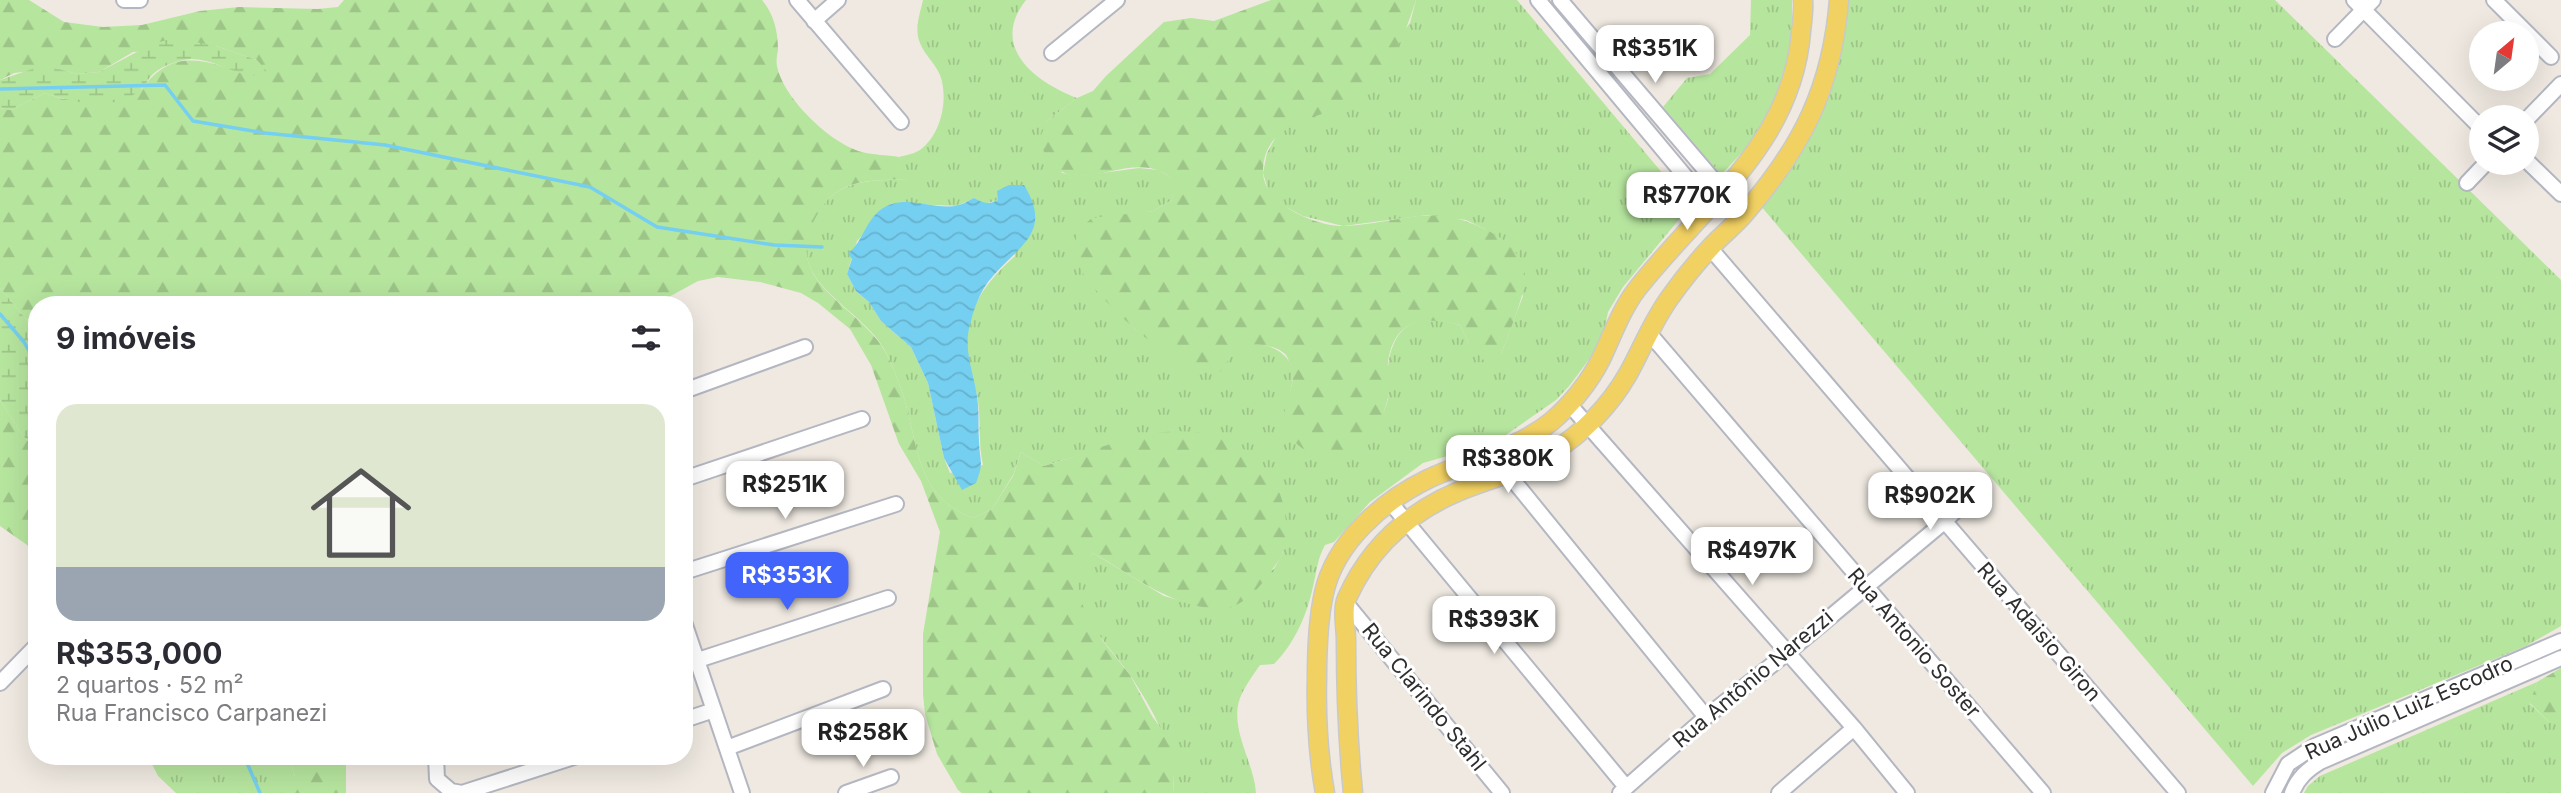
<!DOCTYPE html>
<html lang="pt">
<head>
<meta charset="utf-8">
<style>
  :root { --surface:#fff; --page:#f2f2f3; --text:#2b2b33; --muted:#7c7c81; --line:#e1e1e2; --accent:#4264fb }
  body { margin:0; font-family:Inter,sans-serif; background:var(--page); color:var(--text); height:100vh; display:flex; flex-direction:column; font-size:26px; white-space:nowrap }
  * { box-sizing:border-box; margin:0 }
  p { font-size:23px; color:var(--muted) }
  .icon { flex:none; width:38px; height:38px; fill:none; stroke:currentColor; stroke-width:2; stroke-linecap:round; stroke-linejoin:round }
  .map { position:relative; flex:1; overflow:hidden }
  .drawer { position:absolute; left:28px; top:296px; width:665px; height:469px; display:flex; flex-direction:column; background:var(--surface); border-radius:28px; box-shadow:0 7px 28px #0002 }
  .drawer>* { flex:none }
  .needle { width:46px; rotate:29deg }
  .buttons { position:absolute; left:2469px; top:21px; display:grid; gap:14px }
  .buttons a { display:grid; place-items:center; width:70px; height:70px; border-radius:50%; background:var(--surface); box-shadow:0 7px 28px #0002; font-size:35px }
  .price { position:absolute; translate:-50% -60px; padding:0 16px; border-radius:14px; background:#fff; color:#222; font-size:23px; line-height:46px; filter:drop-shadow(0 2px 4px #0008) }
  .price::after { content:''; position:absolute; left:50%; top:42px; width:21px; height:16px; margin-left:-10px; background:inherit; clip-path:polygon(0 0,100% 0,50% 100%) }
  .price.on { background:var(--accent); color:#fff }
  ul { padding:0; list-style:none }
  li { display:grid; align-content:center; gap:14px; height:371px; padding:0 28px }
  li+li { border-top:2px solid var(--line) }
  li span { display:grid; place-items:center; height:217px; border-radius:21px; color:#555 }
  li>.icon { margin-inline-start:auto }
  span .icon { width:126px; height:126px; fill:#fffc; stroke-width:1 }
  li b { font-size:30px }
  h2 { display:flex; justify-content:space-between; align-items:center; height:84px; padding:0 28px; font-size:30px }
  .map>svg:first-child { display:block }
  .grass { fill:url(#grass-tufts); fill-rule:evenodd }
  .forest { fill:url(#forest-firs) }
  .wetland { fill:url(#wetland-marsh) }
  .water { fill:url(#water-waves) }
  .lines { fill:none; stroke-linecap:round; stroke-linejoin:round }
  .stream { stroke:#75cff0; stroke-width:3.5 }
  .minor-casing { stroke:#b4b7c1; stroke-width:18 }
  .major-casing { stroke:#c9c9c9; stroke-width:21 }
  .minor { stroke:#fff; stroke-width:14 }
  .major { stroke:#f2d163; stroke-width:18 }
  .labels { text-anchor:middle; stroke-width:6; stroke-linejoin:round; paint-order:stroke }
  .street-label { font-size:21px; fill:#2e2e2e; stroke:#fff }
</style>
</head>
<body>
<div class="map">
<svg width="2561" height="793" viewBox="0 0 2561 793">
  <defs>
    <pattern id="grass-tufts" width="24" height="20" patternUnits="userSpaceOnUse" patternTransform="scale(1.75)"><rect width="24" height="20" fill="#b6e59e"/><path d="M3 7l-1-3M5 7V3M7 7l1-3M15 17l-1-3M17 17v-4M19 17l1-3" fill="none" stroke="#9dc588"/></pattern>
    <pattern id="forest-firs" width="22" height="20" patternUnits="userSpaceOnUse" patternTransform="scale(1.75)"><rect width="22" height="20" fill="#b6e59e"/><path d="M5 1l3.5 6h-7zM16 11l3.5 6h-7z" fill="#9dc588"/></pattern>
    <pattern id="wetland-marsh" width="20" height="14" patternUnits="userSpaceOnUse" patternTransform="scale(1.75)"><rect width="20" height="14" fill="#b6e59e"/><path d="M1 5h8M5 5V1M11 12h8M15 12V8" fill="none" stroke="#9dc588"/></pattern>
    <pattern id="water-waves" width="16" height="10" patternUnits="userSpaceOnUse" patternTransform="scale(1.75)"><rect width="16" height="10" fill="#75cff0"/><path d="M0 5q4-4 8 0t8 0" fill="none" stroke="#66b2ce"/></pattern>
  </defs>
  <rect width="100%" height="100%" fill="#efe9e1"/>
  <path class="grass" d="M923,0H1026C989,47 1035,82 1077,98L1047,121L1062,173L1080,176L1139,168L1159,170L1175,180L1172,200L1153,211L1133,214L1121,314L1135,329L1220,371C1226,361 1235,349 1247,345C1266,340 1293,354 1293,374C1293,386 1287,401 1285,413L1368,439C1375,427 1385,413 1388,399C1390,386 1386,373 1389,360C1397,318 1424,315 1460,325L1469,343L1501,354L1523,296L1485,229L1466,220L1427,215L1343,226L1303,216L1284,206L1269,193L1263,173L1267,153L1277,135L1295,123L1333,109L1350,99L1410,23L1416,0H1517L1685,200L1686,211L1623,287L1608,312L1604,332L1593,354L1570,385L1556,400L1503,437L1482,446L1423,463L1370,502L1334,542L1325,545C1318,558 1317,568 1314,582C1308,612 1296,642 1274,664L1260,665C1253,675 1245,686 1240,698C1229,729 1254,762 1256,793H1173C1177,752 1154,712 1132,678C1113,648 1068,611 1079,570C1081,564 1089,558 1093,553L1164,596L1204,607L1274,569L1283,552L1284,538L1215,436C1152,423 1103,449 1044,466L1021,452L1013,475L992,509L973,518C911,494 920,439 900,386C893,367 887,350 874,335C840,296 783,275 816,215C838,177 872,181 909,179L899,157C906,155 914,154 920,150C941,135 949,99 940,75C935,63 924,54 920,43C914,29 920,14 923,0ZM974,198L984,204L998,200L1015,256C991,277 965,308 966,343C967,363 975,381 978,401C981,422 978,443 983,465L950,473L944,458L928,383L911,347L881,321L869,302L856,291L847,274L857,241L892,203L957,206Z
    M1751,0H1792C1793,45 1786,98 1757,134C1746,149 1733,162 1721,175L1663,107L1687,78L1710,74L1750,35Z
    M1846,0H2275L2561,280V626L2526,646L2311,735L2282,753L2253,786L1760,205C1775,185 1793,165 1805,144C1830,99 1843,51 1846,0Z
    M2537,682L2530,704L2550,723H2561V793H2304L2308,786L2320,776Z
    M148,756H289L295,777V793H176L158,776Z"/>
  <path class="forest" d="M0,0H29L64,22L103,27L142,25L200,11L239,7L318,9L338,7L344,0H762C774,14 778,32 778,50C777,55 776,61 777,66C783,98 831,144 862,152C873,155 887,155 899,157L910,179C873,181 838,176 817,215C783,275 839,296 873,335C887,350 893,367 900,386C920,439 911,494 973,518L992,509L1013,476L1021,452L1044,466C1093,452 1142,427 1194,432C1255,437 1298,491 1283,551C1280,561 1272,569 1266,578C1257,591 1241,607 1224,608C1178,612 1131,574 1093,553L1080,568L1078,586L1083,606L1103,641L1130,675L1152,716L1167,737L1174,755L1173,793H962L958,790L937,754L925,714L923,694V634L940,532L921,481L899,444L871,365L850,329L818,303L801,293L760,282L718,277L698,281L656,304H37V332L0,288V108L11,110L45,93L63,99L142,89C174,45 207,62 250,75L257,60L216,46L133,52L99,72L77,74L56,68L14,73L0,80Z
    M1271,0H1416C1407,28 1396,58 1374,79C1363,90 1347,103 1332,110C1301,123 1263,129 1263,172C1263,204 1317,227 1345,226C1406,223 1433,200 1494,234C1509,242 1522,256 1525,274C1528,287 1507,339 1501,354L1483,360L1469,343L1460,325C1425,316 1394,318 1388,362C1387,369 1390,376 1390,383C1389,405 1375,442 1353,452C1348,454 1338,455 1332,455C1317,456 1304,452 1294,441C1270,414 1298,392 1292,370C1291,366 1288,358 1286,355C1278,346 1257,342 1246,346C1233,351 1227,361 1220,372C1213,372 1204,373 1198,371C1168,363 1094,296 1080,268C1074,256 1075,245 1077,231L1092,218L1153,211L1172,200L1174,180C1170,177 1165,173 1160,171C1116,153 1064,210 1039,140L1047,121L1077,98L1093,91L1106,76L1164,22L1191,18L1214,21Z
    M0,400L23,436L37,450V552L0,526Z
    M2561,668V723H2550L2530,703L2537,682Z
    M289,756H349L346,762V793H295V777Z"/>
  <path class="wetland" d="M174,38L216,46L257,60L270,75C263,75 255,76 248,75C229,71 211,59 191,59C178,60 161,66 152,75C148,79 146,85 142,88C117,113 74,103 45,93L11,110L0,108V80L35,68H56L77,74L99,72L152,44Z
    M0,288L37,332V450L23,436L0,400Z"/>
  <path class="water" d="M1009,185H1024C1055,235 1015,247 988,282C980,293 974,308 971,321C961,351 976,375 978,405C979,417 978,430 979,442C980,463 984,462 976,483L962,490L944,458L928,383L911,347L881,321L869,302L856,291L847,274L852,259L848,253C863,244 866,214 889,205C910,196 937,211 959,205C964,204 969,200 974,198C983,203 988,205 998,200L997,191Z"/>
  <g class="lines">
    <path class="stream" d="M0,89L165,85L193,121L265,133L385,145L590,187L657,227L774,245L822,247
      M0,314L24,342L37,365
      M244,756L260,793"/>
    <defs>
      <path id="minor" d="M124,0H140
        M797,0L901,122
        M1538,0L1710,206
        M1560,0L1724,192
        M2354,0L2481,128
        M2494,0L2551,57
        M814,21L838,0
        M2335,39L2373,0
        M1052,53L1117,0
        M2527,119L2561,84
        M2527,161L2561,194
        M2467,183L2486,163
        M1710,248L2178,793
        M1649,333L2043,793
        M684,391L805,347
        M1569,404L1854,728L1907,793
        M1509,475L1706,717
        M684,479L862,419
        M1390,502L1626,787
        M684,572L896,504
        M1345,602L1502,793
        M684,622L742,793
        M698,660L888,598
        M0,683L37,645
        M684,720L714,710
        M727,748L883,689
        M436,756L437,779L451,791L462,793L577,756
        M846,793L891,777
        M1620,793L1706,717L1787,653L1944,522L1983,484
        M1779,793L1854,728
        M2273,793L2288,764L2315,746L2561,641
        M2292,793C2298,778 2307,770 2320,762L2561,658"/>
      <path id="major" d="M1325,793C1318,754 1316,716 1317,677C1317,649 1318,620 1324,593C1335,542 1383,501 1428,479C1468,460 1517,450 1552,421C1571,405 1590,381 1601,359C1612,336 1621,310 1637,289C1702,206 1792,145 1801,32C1802,21 1804,10 1803,0
        M1353,793C1348,742 1346,691 1346,640C1346,628 1342,609 1347,598C1373,540 1419,504 1478,484C1503,475 1529,468 1551,453C1583,433 1609,407 1628,374C1642,349 1653,320 1671,296C1683,279 1697,262 1711,247C1722,235 1735,225 1745,213C1802,147 1832,88 1839,0"/>
    </defs>
    <use href="#minor" class="minor-casing"/>
    <use href="#major" class="major-casing"/>
    <use href="#minor" class="minor"/>
    <use href="#major" class="major"/>
  </g>
  <g class="labels">
    <g class="street-label">
      <text transform="translate(2039 632) rotate(49)" y="7">Rua Adaisio Giron</text>
      <text transform="translate(1914 643) rotate(49)" y="7">Rua Antonio Soster</text>
      <text transform="translate(1753 679) rotate(-40)" y="7">Rua Antônio Narezzi</text>
      <text transform="translate(1424 697) rotate(51)" y="7">Rua Clarindo Stahl</text>
      <text transform="translate(2409 708) rotate(-24)" y="7">Rua Júlio Luiz Escodro</text>
    </g>
  </g>
</svg>
<div class="buttons">
<a><svg class="needle" viewBox="-14 -14 28 28"><path d="M0-13l5 13h-10z" fill="#e53935"/><path d="M0 13l5-13h-10z" fill="#7c7c81"/></svg></a>
<a><svg class="icon" aria-label="layers" viewBox="0 0 24 24"><path d="M12 4l9 5-9 5-9-5zM3 14l9 5 9-5"/></svg></a>
</div>
<b class="price" style="left:1655px;top:85px">R$351K</b>
<b class="price" style="left:1687px;top:232px">R$770K</b>
<b class="price" style="left:1508px;top:495px">R$380K</b>
<b class="price" style="left:785px;top:521px">R$251K</b>
<b class="price" style="left:1930px;top:532px">R$902K</b>
<b class="price" style="left:1752px;top:587px">R$497K</b>
<b class="price on" style="left:787px;top:612px">R$353K</b>
<b class="price" style="left:1494px;top:656px">R$393K</b>
<b class="price" style="left:863px;top:769px">R$258K</b>
<section class="drawer">
<h2>9 imóveis<svg class="icon" aria-label="filters" viewBox="0 0 24 24"><path d="M4 7h16M4 17h16"/><circle cx="9" cy="7" r="2"/><circle cx="15" cy="17" r="2"/></svg></h2>
<ul>
<li><span style="background:linear-gradient(#dfe7d0 75%,#9aa5b1 0)"><svg class="icon" aria-label="home" viewBox="0 0 24 24"><path d="M3 11l9-7 9 7M6 9v11h12V9"/></svg></span><div><b>R$353,000</b><p>2 quartos · 52 m²</p><p>Rua Francisco Carpanezi</p></div></li>
</ul>
</section>
</div>
</body>
</html>
